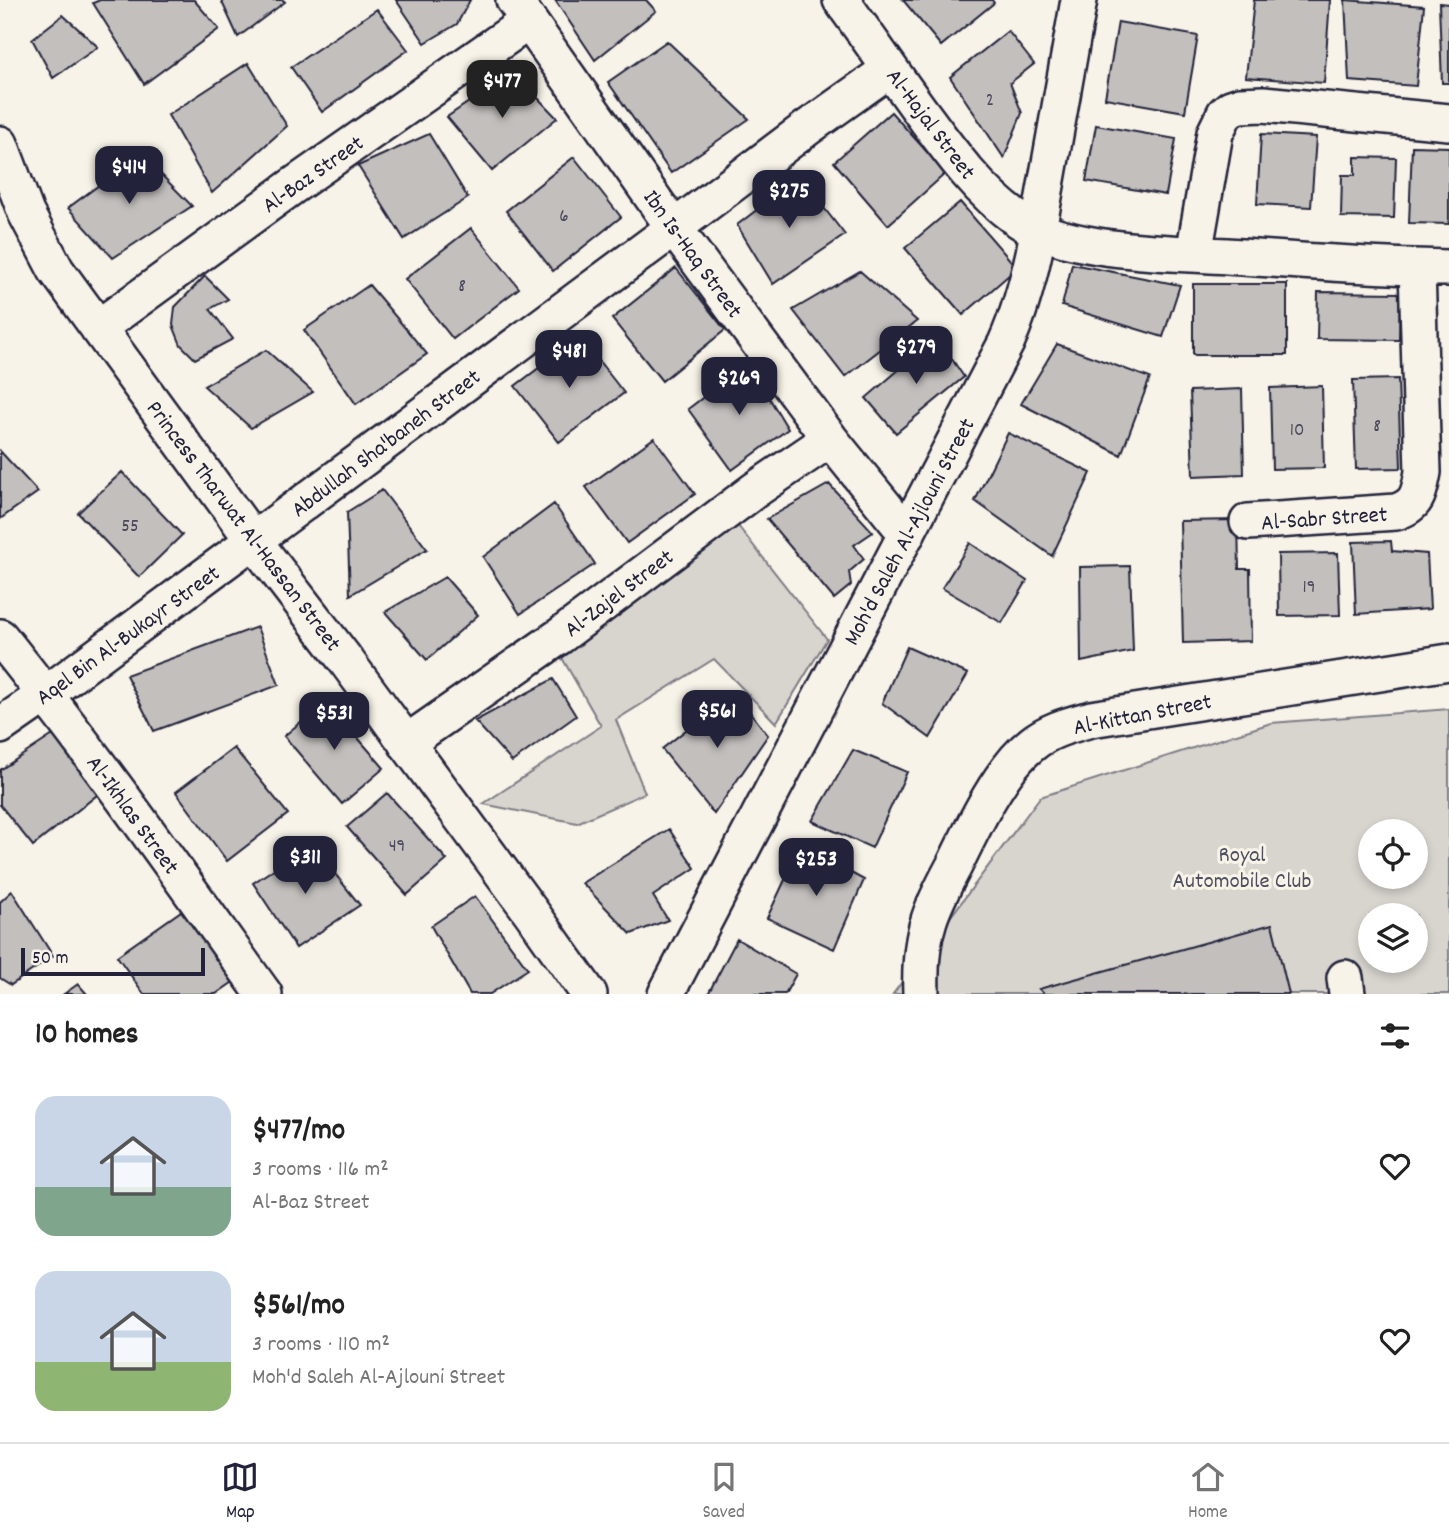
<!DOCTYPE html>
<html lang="en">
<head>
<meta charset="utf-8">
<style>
  :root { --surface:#fff; --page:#f2f2f2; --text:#222; --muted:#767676; --line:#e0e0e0; --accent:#22223b }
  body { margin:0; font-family:Dekko,sans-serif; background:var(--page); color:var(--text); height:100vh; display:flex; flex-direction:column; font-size:26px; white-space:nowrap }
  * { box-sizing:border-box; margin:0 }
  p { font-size:23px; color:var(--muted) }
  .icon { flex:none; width:38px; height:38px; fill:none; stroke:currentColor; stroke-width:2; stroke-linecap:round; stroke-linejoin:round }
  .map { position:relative; height:994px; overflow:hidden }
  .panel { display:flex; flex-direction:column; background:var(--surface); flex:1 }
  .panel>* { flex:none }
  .tools { position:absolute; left:1358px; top:819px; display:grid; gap:14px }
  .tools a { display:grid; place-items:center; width:70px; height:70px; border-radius:50%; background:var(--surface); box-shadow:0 4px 10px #0003; font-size:35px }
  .scale { position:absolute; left:21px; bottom:18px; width:184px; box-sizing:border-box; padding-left:7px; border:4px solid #22223b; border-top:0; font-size:19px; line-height:24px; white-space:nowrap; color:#22223b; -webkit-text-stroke:5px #f7f3e8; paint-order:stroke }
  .price { position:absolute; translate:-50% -60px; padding:0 16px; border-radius:14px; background:var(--accent); color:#fff; font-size:23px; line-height:46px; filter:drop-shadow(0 2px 4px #0008) }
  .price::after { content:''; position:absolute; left:50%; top:42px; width:21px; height:16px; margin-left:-10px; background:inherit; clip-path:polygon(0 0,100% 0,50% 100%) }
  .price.on { background:#222; color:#fff }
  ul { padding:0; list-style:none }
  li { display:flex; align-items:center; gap:21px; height:175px; padding:0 35px }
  li span { display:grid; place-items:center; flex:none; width:196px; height:140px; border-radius:21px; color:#555 }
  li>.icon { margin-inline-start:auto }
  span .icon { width:84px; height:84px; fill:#fffc; stroke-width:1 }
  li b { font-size:30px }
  h2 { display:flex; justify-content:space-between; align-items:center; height:84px; padding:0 35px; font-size:30px }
  .dock { display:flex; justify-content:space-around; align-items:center; height:98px; border-top:2px solid var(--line); background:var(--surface); font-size:19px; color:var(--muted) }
  .dock a { display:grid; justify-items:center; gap:4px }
  .dock .on { color:var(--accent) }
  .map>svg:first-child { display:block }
  .green { fill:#d8d5cf; stroke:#7d7c85; stroke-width:2; fill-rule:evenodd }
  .building { fill:#c2bfbd; stroke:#22223b; stroke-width:2 }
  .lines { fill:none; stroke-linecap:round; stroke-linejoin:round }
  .minor-casing { stroke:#22223b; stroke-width:40 }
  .minor { stroke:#f7f3e8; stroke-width:35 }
  .labels { text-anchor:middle; stroke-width:6; stroke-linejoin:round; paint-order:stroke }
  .number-label { font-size:19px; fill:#4a495c }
  .street-label { font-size:23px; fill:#22223b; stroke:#f7f3e8 }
  .park-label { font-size:23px; fill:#504f60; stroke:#f7f3e8 }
</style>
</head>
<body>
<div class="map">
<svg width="1449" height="994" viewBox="0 0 1449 994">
  <rect width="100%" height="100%" fill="#f7f3e8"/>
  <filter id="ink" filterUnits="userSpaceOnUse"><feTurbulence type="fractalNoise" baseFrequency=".0143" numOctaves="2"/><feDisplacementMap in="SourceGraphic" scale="14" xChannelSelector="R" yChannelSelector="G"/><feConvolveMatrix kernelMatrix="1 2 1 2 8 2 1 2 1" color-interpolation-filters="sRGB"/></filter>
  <g filter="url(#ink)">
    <path class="green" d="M731,517L827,639L776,723L714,659L616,720L645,793L577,823L483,804L601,726L557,649Z
      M1449,709V994H893L1040,797L1271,723ZM1370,831H1416V877H1370ZM1370,915H1416V961H1370Z"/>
    <path class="building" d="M100,0H194L219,29L144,84L93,3Z
      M221,0H283L285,2L238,37Z
      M396,0H470L457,24L425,43Z
      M555,0H646L656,11L595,60Z
      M903,0H992L994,3L941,46Z
      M1254,0H1330L1324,83L1246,77Z
      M1345,0L1424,6L1416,86L1349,81Z
      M1439,3L1449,4V83H1442Z
      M377,9L408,50L322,112L291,67Z
      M63,15L98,47L53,78L32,39Z
      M1118,22L1198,36L1185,112L1105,98Z
      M1008,31L1034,64L1010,83L1022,113L1004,158L950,77Z
      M667,41L749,119L671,173L608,82Z
      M248,63L287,126L212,193L168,115Z
      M513,72L557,118L492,171L447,117Z
      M891,112L946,173L888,225L834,162Z
      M1096,125L1176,139L1166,195L1086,181Z
      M429,134L468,198L404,239L358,166Z
      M1261,134L1316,137L1311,207L1257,204Z
      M1412,146L1449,147V224L1409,223Z
      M141,154L192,206L113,258L68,208Z
      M574,157L621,217L553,271L506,211Z
      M1355,157L1396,158L1394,218L1341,217L1342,175H1355Z
      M800,177L845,235L773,284L737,225Z
      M960,202L1017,268L963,315L905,248Z
      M471,228L519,288L453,339L405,279Z
      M1072,264L1180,285L1163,337L1062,306Z
      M676,268L725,330L662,381L612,319Z
      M860,271L917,321L845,377L793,310Z
      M205,276L228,299L210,309L233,339L195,359L181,345L173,325L175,307Z
      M1193,284H1287V355H1193Z
      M369,285L427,354L356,404L304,330Z
      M1318,292L1400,293L1399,340L1317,339Z
      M580,337L624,393L559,442L515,386Z
      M937,337L964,377L896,433L866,398Z
      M1057,344L1150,378L1121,455L1021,404Z
      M266,350L313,392L251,428L204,386Z
      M748,363L788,429L732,470L688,409Z
      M1398,379L1401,468L1356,469L1353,380Z
      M1322,386L1324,468L1272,469L1270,388Z
      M1242,389L1244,474L1193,476L1190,391Z
      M1008,433L1091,473L1052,556L975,501Z
      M654,438L695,494L627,543L586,487Z
      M0,451L38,492L0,519Z
      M122,472L182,535L139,577L78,513Z
      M829,484L873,532L854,545L864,559L849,572L851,585L834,599L767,519Z
      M382,490L427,549L350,595L347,512Z
      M554,504L595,564L520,614L483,557Z
      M1238,520L1239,569H1250L1251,641L1183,643L1180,521Z
      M1391,541L1392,551L1427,554L1430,609L1356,614L1353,542Z
      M970,543L1027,581L1002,623L942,588Z
      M1338,553L1340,615L1279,616L1278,554Z
      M1130,566L1133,651L1081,662L1080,567Z
      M445,577L478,615L427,660L385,612Z
      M257,627L279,685L154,731L126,675Z
      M907,647L968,674L930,738L882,703Z
      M553,679L576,716L512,762L475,721Z
      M734,692L768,735L714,814L662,749Z
      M326,701L384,768L342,804L284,736Z
      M53,735L102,791L33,846L0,805V770Z
      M234,748L288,814L227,861L176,792Z
      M853,750L907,772L872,848L812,821Z
      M387,793L447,860L407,895L347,827Z
      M669,829L695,868L653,896L668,920L631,934L582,883Z
      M311,844L360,905L296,948L253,883Z
      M801,846L864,880L834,949L767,918Z
      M12,891L53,956L11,985L0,978V902Z
      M475,896L528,969L490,994H470L431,926Z
      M184,909L236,980L216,994H144L117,956Z
      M1272,924L1289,994H1044L1039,989Z
      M737,939L796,974L785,994H708Z
      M78,984L87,994H64Z"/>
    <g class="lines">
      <defs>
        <path id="minor" d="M514,0L674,228L830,439L907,534
          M841,0C868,37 894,75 921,112C949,150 977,190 1016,218C1065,253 1167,252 1227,256C1301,261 1375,267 1449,268
          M0,144L26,213L56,270L253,540L344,658L531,912L589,994
          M1194,254L1215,133L1225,113L1231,108L1240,105L1263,104L1449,122
          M98,328L293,186L529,21
          M1248,522L1396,512C1418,505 1419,493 1423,472L1417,268
          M0,637C93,753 178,874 264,994
          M0,726L46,694L674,228L807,128L890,69
          M406,743L560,636L755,490L830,439
          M1345,978L1347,994
          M666,994L1006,343C1019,314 1027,285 1034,253L1079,0
          M921,994C920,968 921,944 929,920C935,901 945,883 954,866C972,829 1000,769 1032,744C1049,730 1070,725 1091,719L1449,662"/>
      </defs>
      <use href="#minor" class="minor-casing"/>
      <use href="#minor" class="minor"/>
    </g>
  </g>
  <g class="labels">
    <g class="number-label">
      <text x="990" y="105">2</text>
      <text x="564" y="221">6</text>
      <text x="462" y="291">8</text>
      <text x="1377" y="431">8</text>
      <text x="1297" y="435">10</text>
      <text x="130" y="531">55</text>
      <text x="1309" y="592">19</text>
      <text x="397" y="851">49</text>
    </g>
    <g class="street-label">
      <text transform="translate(932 123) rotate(53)" y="8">Al-Hajal Street</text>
      <text transform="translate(312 173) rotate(-35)" y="8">Al-Baz Street</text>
      <text transform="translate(694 253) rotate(54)" y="8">Ibn Is-Haq Street</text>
      <text transform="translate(385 442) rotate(-37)" y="8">Abdullah Sha'baneh Street</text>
      <text transform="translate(1324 517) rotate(-4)" y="8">Al-Sabr Street</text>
      <text transform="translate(245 525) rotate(53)" y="8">Princess Tharwat Al-Hassan Street</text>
      <text transform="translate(908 531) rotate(-62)" y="8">Moh'd Saleh Al-Ajlouni Street</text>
      <text transform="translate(618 592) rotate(-37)" y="8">Al-Zajel Street</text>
      <text transform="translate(127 634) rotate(-36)" y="8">Aqel Bin Al-Bukayr Street</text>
      <text transform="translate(1142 713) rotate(-11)" y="8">Al-Kittan Street</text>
      <text transform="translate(134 814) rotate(54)" y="8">Al-Ikhlas Street</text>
    </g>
    <g class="park-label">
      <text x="1242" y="861">Royal<tspan x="1242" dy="26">Automobile Club</tspan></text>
    </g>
  </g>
</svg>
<div class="tools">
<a><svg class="icon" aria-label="locate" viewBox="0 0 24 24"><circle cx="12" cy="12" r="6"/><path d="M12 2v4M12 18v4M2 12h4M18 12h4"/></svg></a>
<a><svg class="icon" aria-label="layers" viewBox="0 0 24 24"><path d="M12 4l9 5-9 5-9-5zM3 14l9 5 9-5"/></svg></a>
</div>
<div class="scale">50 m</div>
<b class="price on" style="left:502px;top:120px">$477</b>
<b class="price" style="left:129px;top:206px">$414</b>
<b class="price" style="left:789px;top:230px">$275</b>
<b class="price" style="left:916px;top:386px">$279</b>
<b class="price" style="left:569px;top:390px">$481</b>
<b class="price" style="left:739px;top:417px">$269</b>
<b class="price" style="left:717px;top:750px">$561</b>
<b class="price" style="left:334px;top:752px">$531</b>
<b class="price" style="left:305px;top:896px">$311</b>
<b class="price" style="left:816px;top:898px">$253</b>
</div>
<section class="panel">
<h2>10 homes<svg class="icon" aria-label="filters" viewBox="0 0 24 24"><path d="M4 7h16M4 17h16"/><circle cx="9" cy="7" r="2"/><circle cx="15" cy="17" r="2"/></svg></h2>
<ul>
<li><span style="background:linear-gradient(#c9d6e8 65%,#7fa58c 0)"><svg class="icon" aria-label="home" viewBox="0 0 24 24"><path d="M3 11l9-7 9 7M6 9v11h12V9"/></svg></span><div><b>$477/mo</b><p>3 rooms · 116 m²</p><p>Al-Baz Street</p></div><svg class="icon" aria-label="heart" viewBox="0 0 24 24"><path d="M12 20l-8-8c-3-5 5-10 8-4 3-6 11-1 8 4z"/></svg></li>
<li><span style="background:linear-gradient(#c9d6e8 65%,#8fb573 0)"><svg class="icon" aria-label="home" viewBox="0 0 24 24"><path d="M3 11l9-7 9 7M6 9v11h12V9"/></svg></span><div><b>$561/mo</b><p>3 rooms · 110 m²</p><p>Moh'd Saleh Al-Ajlouni Street</p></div><svg class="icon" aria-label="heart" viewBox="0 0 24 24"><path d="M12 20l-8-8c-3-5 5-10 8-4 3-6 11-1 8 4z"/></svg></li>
</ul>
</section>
<nav class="dock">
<a class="on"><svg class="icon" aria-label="map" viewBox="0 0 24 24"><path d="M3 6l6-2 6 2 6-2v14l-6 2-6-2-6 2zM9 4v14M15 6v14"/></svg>Map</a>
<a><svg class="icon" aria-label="saved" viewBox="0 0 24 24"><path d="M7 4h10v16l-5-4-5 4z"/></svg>Saved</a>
<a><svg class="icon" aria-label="home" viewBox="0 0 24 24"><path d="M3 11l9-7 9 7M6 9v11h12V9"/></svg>Home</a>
</nav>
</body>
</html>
